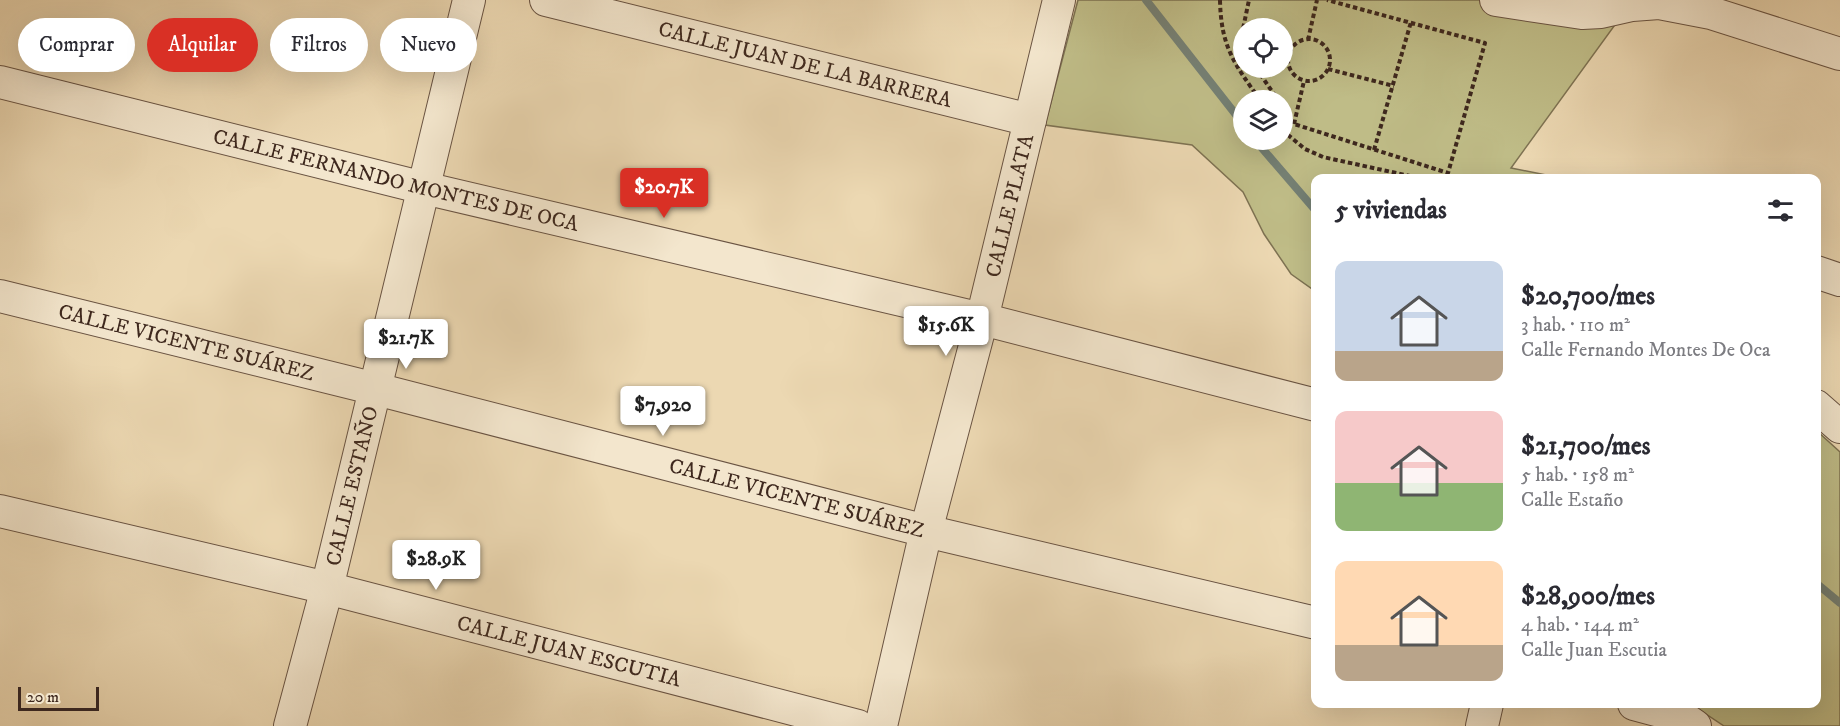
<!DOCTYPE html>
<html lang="es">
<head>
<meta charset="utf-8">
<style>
  :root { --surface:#fff; --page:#f2f2f3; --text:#2b2b33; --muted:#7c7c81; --accent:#d93025 }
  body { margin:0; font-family:"IM FELL DW Pica",serif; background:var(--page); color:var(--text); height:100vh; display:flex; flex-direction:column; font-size:22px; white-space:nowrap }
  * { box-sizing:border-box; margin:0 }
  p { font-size:20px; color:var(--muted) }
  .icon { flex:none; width:33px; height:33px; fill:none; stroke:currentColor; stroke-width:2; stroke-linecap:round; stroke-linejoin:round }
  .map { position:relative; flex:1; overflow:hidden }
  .panel { position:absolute; left:1311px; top:174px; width:510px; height:534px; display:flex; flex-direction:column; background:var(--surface); border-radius:12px; box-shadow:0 6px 24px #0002 }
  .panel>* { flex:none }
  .banner { position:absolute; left:18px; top:18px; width:570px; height:54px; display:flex; gap:12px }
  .tools { position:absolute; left:1233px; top:18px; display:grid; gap:12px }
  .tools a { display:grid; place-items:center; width:60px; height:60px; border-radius:50%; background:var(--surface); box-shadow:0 6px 24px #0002; font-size:30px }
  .scale { position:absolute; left:18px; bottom:15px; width:81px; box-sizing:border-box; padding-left:6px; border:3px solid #3e281e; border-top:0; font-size:16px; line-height:21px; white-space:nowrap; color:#3e281e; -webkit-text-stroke:4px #f3e6cd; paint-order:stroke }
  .price { position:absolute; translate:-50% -51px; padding:0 14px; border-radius:6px; background:#fff; color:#222; font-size:20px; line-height:39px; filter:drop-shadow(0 2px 3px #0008) }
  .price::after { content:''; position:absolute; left:50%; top:36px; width:18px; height:14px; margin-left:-9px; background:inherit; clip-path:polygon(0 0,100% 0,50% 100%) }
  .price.current { background:var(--accent); color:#fff }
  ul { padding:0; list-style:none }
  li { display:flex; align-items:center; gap:18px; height:150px; padding:0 24px }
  li span { display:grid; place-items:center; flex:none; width:168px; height:120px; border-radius:12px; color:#555 }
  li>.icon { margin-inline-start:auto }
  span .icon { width:72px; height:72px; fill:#fffc; stroke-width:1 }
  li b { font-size:26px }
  h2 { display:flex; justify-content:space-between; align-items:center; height:72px; padding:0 24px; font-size:26px }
  .tag { padding:0 21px; border-radius:27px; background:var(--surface); box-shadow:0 6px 24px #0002; font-size:21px; line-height:54px }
  .tag.current { background:var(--accent); color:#fff }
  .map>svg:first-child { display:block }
  .green { fill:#bfbc87; stroke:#7e7252; stroke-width:1.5; fill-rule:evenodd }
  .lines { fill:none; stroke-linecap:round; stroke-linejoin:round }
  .stream { stroke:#758074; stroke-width:8 }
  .street-casing { stroke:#6a5443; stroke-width:34 }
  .path { stroke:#3e281e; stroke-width:4; stroke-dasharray:4.5 3; stroke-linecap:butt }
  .street { stroke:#f3e6cd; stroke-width:32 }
  .labels { text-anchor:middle; stroke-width:6; stroke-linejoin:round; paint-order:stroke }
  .street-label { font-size:21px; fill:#3e281e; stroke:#f3e6cd }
</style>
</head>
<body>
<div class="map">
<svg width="1840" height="726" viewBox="0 0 1840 726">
  <rect width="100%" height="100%" fill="#ecd8b2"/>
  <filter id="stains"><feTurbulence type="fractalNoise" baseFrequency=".00333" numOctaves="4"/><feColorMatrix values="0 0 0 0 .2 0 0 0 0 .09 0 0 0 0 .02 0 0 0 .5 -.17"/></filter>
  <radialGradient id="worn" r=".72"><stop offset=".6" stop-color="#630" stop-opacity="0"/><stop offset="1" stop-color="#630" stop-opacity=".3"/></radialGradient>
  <path class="green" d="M1078,0H1633L1511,168L1561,178H1316L1315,291L1291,274L1264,234L1243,192L1192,145L1045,125ZM1244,28H1282V68H1244ZM1244,100H1282V140H1244Z
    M1817,431L1840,452V726H1724L1691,704H1816Z"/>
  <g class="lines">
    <path class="stream" d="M1146,0L1244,125
      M1255,140L1316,211
      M1816,583L1840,603"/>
    <defs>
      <g id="street">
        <path id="s1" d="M546,0L1030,120"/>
        <path d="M1496,0L1582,13L1601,12L1632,5L1659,3L1711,13L1840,54"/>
        <path id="s2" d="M0,82L424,188L982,319L1316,405"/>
        <path d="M1816,272L1840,280"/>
        <path id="s3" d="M0,296L376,389L926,531L1316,623"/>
        <path d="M1816,406L1840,427"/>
        <path id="s4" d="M0,511L327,588L858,726"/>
        <path d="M1634,704L1682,717L1695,726"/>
        <path id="s5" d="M290,726L327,588L469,0"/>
        <path id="s6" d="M881,726L926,531L982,319L1059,0"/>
        <path d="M1482,726L1487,704"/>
      </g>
    </defs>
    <use href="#street" class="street-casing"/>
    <path class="path" d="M1220,0C1221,47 1234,63 1260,100
      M1288 60a21 21 0 1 1 42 0a21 21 0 1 1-42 0Z
      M1308,40L1317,0
      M1244,49L1240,43L1249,0
      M1282,54L1289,55
      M1256,68L1278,100
      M1328,69L1394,86
      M1282,107L1294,124L1448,173L1485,43L1327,0
      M1294,124L1304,81
      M1282,130L1305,149L1323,157L1419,178
      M1374,150L1411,22"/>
    <use href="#street" class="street"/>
  </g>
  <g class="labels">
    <g class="street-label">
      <text dy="7" stroke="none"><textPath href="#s1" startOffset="267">CALLE JUAN DE LA BARRERA</textPath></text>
      <text dy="7" stroke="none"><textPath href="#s2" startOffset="408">CALLE FERNANDO MONTES DE OCA</textPath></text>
      <text dy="7" stroke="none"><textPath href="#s6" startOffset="536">CALLE PLATA</textPath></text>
      <text dy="7" stroke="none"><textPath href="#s3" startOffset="192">CALLE VICENTE SUÁREZ</textPath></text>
      <text dy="7" stroke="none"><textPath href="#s5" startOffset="248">CALLE ESTAÑO</textPath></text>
      <text dy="7" stroke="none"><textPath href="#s3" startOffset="822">CALLE VICENTE SUÁREZ</textPath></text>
      <text dy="7" stroke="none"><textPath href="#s4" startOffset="586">CALLE JUAN ESCUTIA</textPath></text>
    </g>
  </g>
  <rect width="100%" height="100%" filter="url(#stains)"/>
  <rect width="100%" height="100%" fill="url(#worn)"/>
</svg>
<div class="tools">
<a><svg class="icon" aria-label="locate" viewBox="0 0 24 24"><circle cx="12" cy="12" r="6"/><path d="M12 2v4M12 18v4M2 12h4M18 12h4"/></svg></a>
<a><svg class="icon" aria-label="layers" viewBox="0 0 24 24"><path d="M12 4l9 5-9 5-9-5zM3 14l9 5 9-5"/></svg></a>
</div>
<div class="scale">20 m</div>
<b class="price current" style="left:664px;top:219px">$20.7K</b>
<b class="price" style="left:946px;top:357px">$15.6K</b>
<b class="price" style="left:406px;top:370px">$21.7K</b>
<b class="price" style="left:663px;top:437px">$7,920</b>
<b class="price" style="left:436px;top:591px">$28.9K</b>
<div class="banner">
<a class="tag">Comprar</a>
<a class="tag current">Alquilar</a>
<a class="tag">Filtros</a>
<a class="tag">Nuevo</a>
</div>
<section class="panel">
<h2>5 viviendas<svg class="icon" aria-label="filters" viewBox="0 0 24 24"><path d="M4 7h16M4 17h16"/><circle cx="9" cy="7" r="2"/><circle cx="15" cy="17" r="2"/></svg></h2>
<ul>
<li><span style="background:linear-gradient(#c9d6e8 75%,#b9a48a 0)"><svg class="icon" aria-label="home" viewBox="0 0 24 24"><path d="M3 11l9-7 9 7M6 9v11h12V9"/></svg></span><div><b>$20,700/mes</b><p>3 hab. · 110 m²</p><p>Calle Fernando Montes De Oca</p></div></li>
<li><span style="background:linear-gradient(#f6c9c9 60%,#8fb573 0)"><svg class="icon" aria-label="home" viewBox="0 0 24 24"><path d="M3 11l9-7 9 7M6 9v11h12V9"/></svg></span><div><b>$21,700/mes</b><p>5 hab. · 158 m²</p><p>Calle Estaño</p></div></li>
<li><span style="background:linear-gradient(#ffd9b3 70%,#b9a48a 0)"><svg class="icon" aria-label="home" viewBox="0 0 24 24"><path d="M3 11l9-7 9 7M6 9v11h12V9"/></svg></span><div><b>$28,900/mes</b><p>4 hab. · 144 m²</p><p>Calle Juan Escutia</p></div></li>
</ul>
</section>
</div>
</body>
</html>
